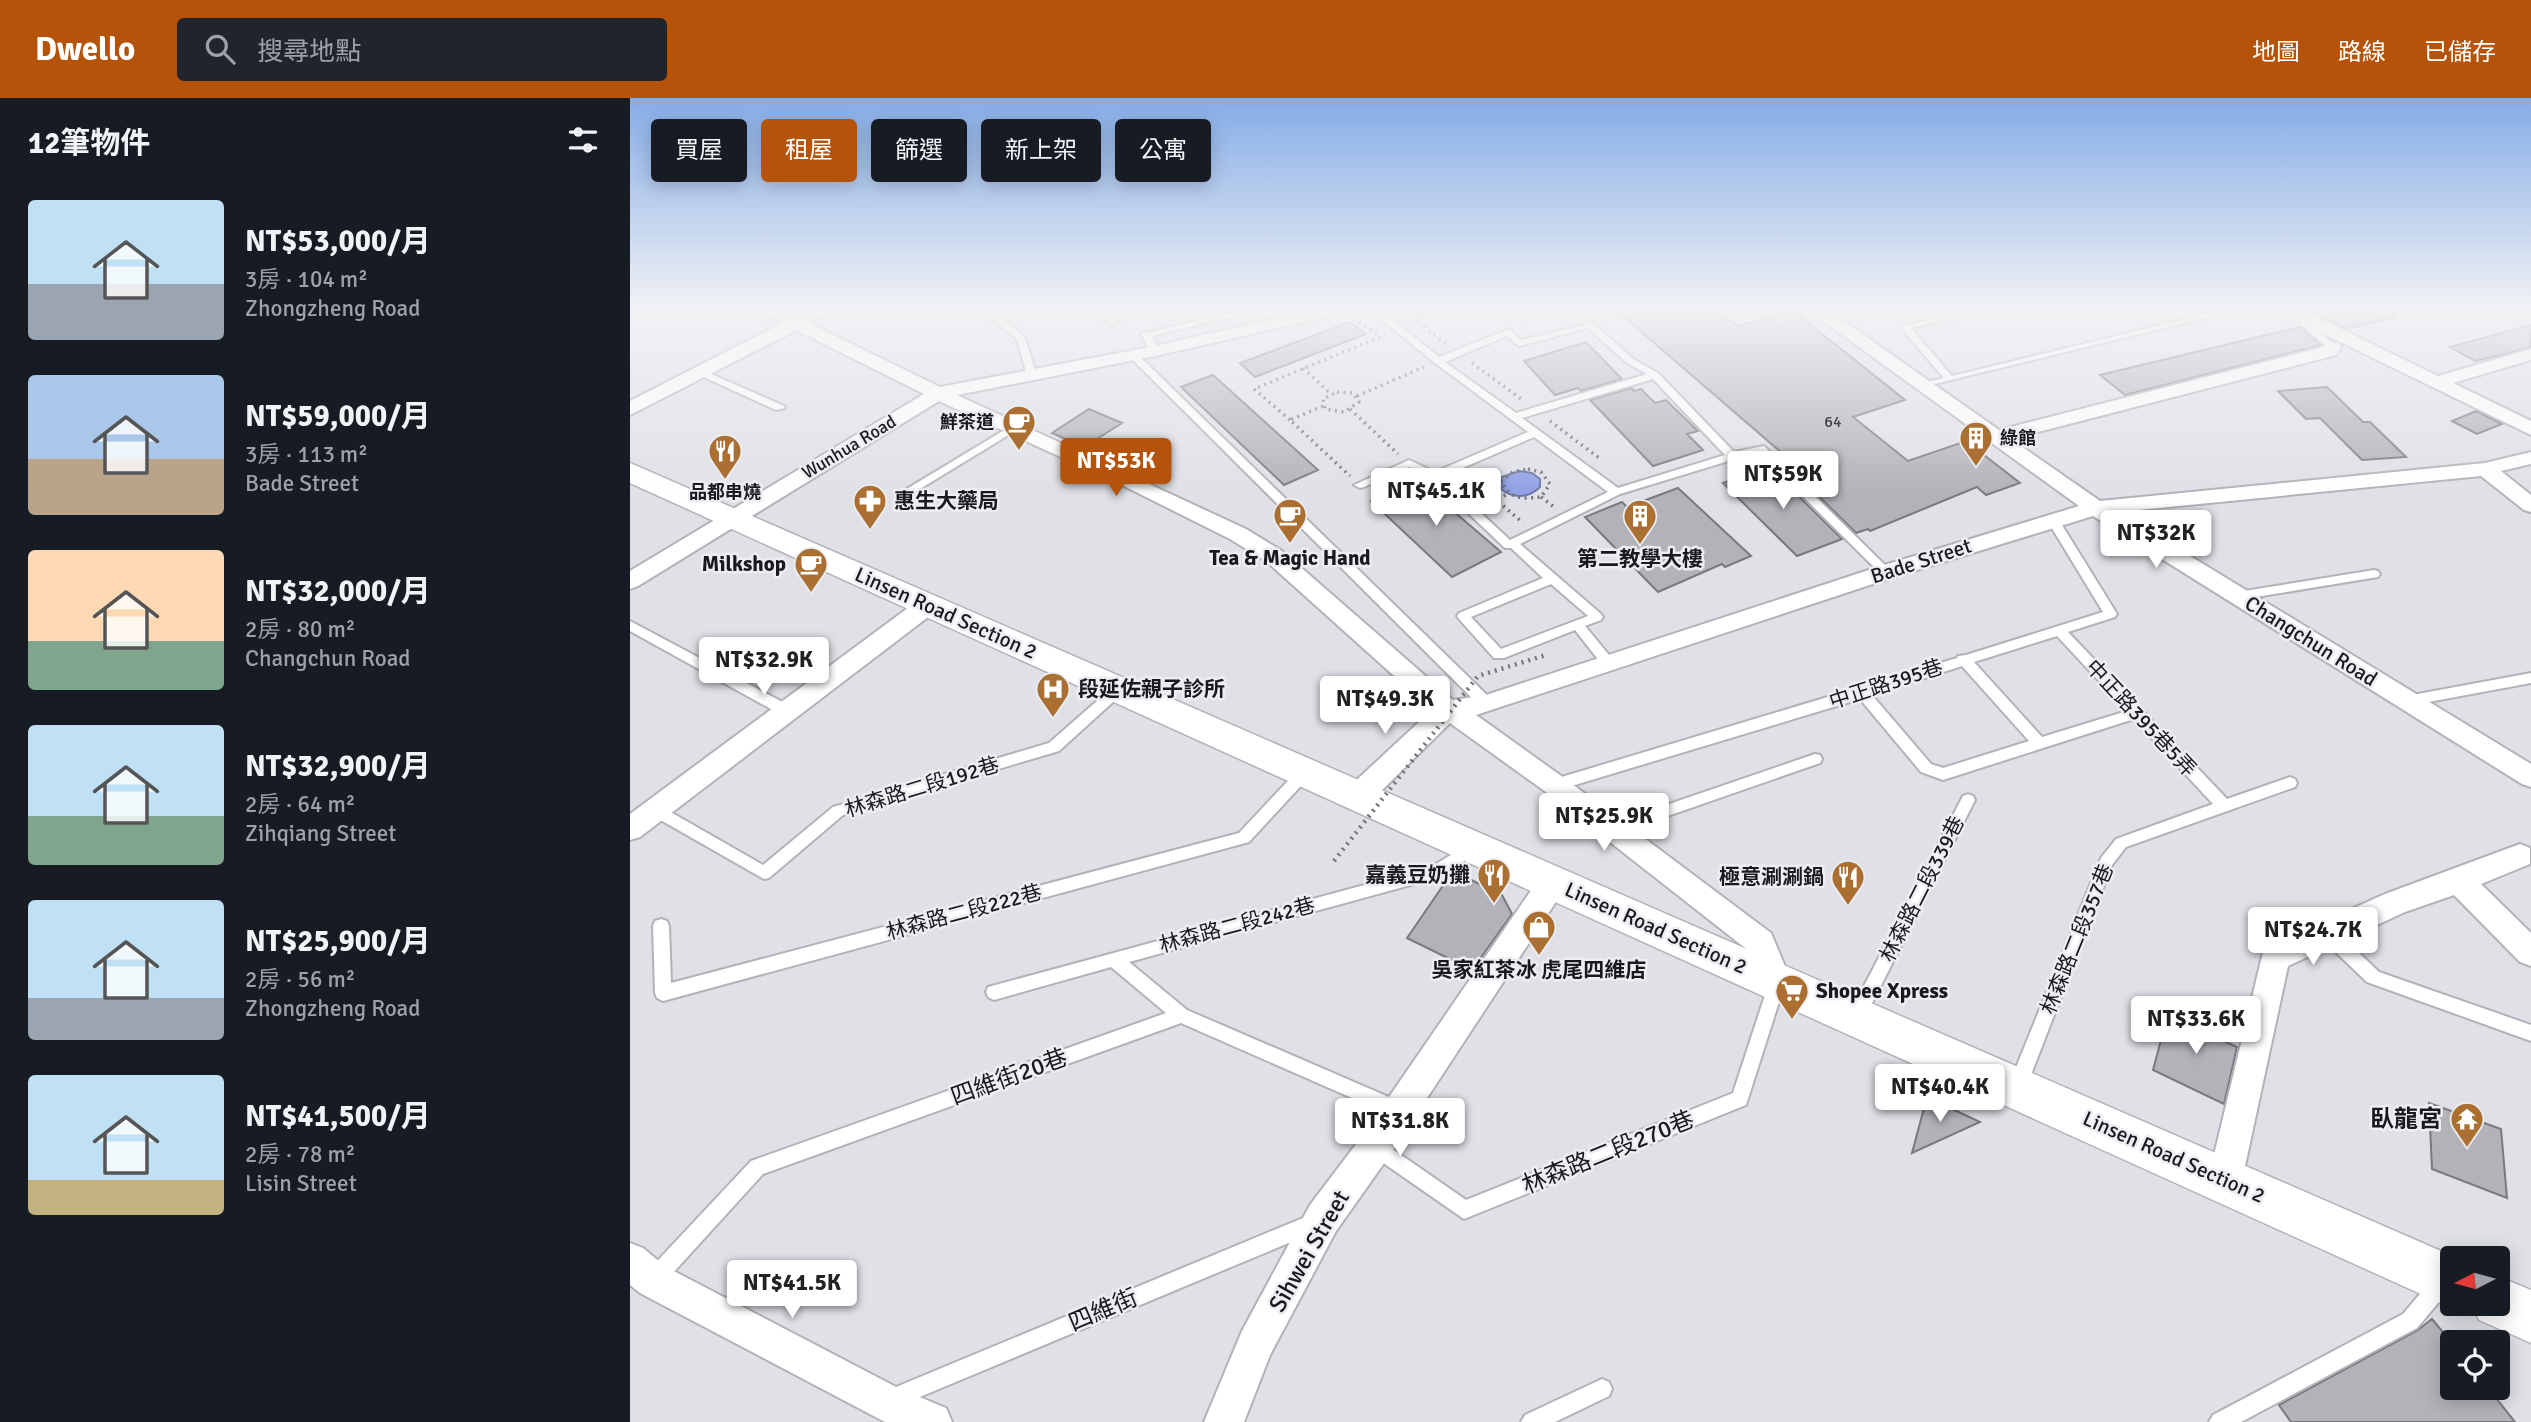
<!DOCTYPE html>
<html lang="zh-TW">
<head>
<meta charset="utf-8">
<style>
  :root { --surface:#171b24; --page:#20242c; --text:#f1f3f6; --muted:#9ea1a6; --accent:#b45309 }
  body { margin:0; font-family:Signika,"Noto Sans TC",sans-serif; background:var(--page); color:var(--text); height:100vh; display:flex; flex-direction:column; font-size:26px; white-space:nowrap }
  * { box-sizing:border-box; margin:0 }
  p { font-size:23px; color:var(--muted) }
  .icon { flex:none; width:38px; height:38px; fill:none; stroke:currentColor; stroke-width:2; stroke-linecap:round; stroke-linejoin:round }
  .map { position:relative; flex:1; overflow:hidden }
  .side { display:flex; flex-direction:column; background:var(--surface); width:630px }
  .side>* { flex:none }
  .banner { position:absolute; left:21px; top:21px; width:665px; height:63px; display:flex; gap:14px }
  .needle { width:46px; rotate:264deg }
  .buttons { position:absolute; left:1810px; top:1148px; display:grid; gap:14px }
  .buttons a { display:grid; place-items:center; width:70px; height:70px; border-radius:7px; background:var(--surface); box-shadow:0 4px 18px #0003; font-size:35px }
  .price { position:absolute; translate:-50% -60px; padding:0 16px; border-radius:7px; background:#fff; color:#222; font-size:23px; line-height:46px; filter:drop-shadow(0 2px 4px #0008) }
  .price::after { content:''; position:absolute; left:50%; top:42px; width:21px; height:16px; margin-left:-10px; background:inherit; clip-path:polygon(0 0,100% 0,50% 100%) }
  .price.active { background:var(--accent); color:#fff }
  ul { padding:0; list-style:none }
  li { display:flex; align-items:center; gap:21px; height:175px; padding:0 28px }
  li span { display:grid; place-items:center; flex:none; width:196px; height:140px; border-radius:7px; color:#555 }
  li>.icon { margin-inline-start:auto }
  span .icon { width:84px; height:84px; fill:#fffc; stroke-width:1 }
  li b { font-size:30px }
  h2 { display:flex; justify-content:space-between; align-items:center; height:84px; padding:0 28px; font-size:30px }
  .pill { padding:0 24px; border-radius:7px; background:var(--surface); box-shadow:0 4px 18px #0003; font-size:24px; line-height:63px }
  .pill.active { background:var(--accent); color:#fff }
  header { display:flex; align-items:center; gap:42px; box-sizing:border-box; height:98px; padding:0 35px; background:var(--accent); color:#fff }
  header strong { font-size:33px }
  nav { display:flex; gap:38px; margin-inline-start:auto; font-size:24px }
  .search { width:490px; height:63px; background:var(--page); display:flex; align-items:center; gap:18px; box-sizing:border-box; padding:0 24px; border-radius:7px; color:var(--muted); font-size:26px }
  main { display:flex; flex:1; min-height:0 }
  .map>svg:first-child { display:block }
  .water { fill:#91a0e5; stroke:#6d78a9; stroke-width:2 }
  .building { fill:#b2b3b9; stroke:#797a80; stroke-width:2 }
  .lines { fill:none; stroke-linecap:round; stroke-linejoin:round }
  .lane-casing { stroke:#b1b3b8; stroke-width:4 }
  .street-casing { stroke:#b1b3b8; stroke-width:4 }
  .secondary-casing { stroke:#b1b3b8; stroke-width:3 }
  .path { stroke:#747579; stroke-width:3.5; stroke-dasharray:2 4.5; stroke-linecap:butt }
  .lane { fill:#fff; fill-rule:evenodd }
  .street { fill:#fff; fill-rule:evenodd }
  .secondary { fill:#fff; fill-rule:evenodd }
  .path-bridge { stroke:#747579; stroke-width:4.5; stroke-dasharray:2 5; stroke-linecap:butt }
  .labels { text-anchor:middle; stroke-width:5; stroke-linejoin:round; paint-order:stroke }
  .far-number-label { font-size:16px; fill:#404043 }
  .far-poi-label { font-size:18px; font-weight:bold; fill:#1a1a1c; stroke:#eceef4; text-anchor:end }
  .far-street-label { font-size:18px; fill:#1a1a1c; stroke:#eceef4 }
  .poi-label { font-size:21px; font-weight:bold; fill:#1a1a1c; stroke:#eceef4; text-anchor:start }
  .street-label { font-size:21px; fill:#1a1a1c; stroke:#eceef4 }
  .near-street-label { font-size:24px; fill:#1a1a1c; stroke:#eceef4 }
  .near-poi-label { font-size:24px; font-weight:bold; fill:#1a1a1c; stroke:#eceef4; text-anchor:end }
</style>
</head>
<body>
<header>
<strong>Dwello</strong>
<div class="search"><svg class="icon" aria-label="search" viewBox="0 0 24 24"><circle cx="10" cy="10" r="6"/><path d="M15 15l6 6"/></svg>搜尋地點</div>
<nav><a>地圖</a><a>路線</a><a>已儲存</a></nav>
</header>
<main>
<section class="side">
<h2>12筆物件<svg class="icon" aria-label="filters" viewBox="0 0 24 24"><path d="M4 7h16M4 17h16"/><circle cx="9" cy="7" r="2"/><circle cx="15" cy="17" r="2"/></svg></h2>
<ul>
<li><span style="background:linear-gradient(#bfe0f5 60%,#9aa5b1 0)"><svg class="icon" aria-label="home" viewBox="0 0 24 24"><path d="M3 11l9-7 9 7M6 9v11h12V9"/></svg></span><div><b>NT$53,000/月</b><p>3房 · 104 m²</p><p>Zhongzheng Road</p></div></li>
<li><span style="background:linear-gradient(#a9c7e8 60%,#b9a48a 0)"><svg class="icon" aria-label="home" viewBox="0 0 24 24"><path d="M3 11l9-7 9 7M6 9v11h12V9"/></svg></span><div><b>NT$59,000/月</b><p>3房 · 113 m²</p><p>Bade Street</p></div></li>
<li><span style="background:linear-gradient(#ffd9b3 65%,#7fa58c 0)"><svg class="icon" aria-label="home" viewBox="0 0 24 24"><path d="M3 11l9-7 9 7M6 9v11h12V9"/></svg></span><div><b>NT$32,000/月</b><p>2房 · 80 m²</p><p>Changchun Road</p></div></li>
<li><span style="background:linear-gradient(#bfe0f5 65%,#7fa58c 0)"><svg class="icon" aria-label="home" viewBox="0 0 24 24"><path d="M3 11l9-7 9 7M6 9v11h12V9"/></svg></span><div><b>NT$32,900/月</b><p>2房 · 64 m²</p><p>Zihqiang Street</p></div></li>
<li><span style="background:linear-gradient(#bfe0f5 70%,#9aa5b1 0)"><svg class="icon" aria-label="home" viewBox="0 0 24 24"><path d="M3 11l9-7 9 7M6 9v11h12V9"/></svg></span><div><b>NT$25,900/月</b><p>2房 · 56 m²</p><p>Zhongzheng Road</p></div></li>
<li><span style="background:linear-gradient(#bfe0f5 75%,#c2b280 0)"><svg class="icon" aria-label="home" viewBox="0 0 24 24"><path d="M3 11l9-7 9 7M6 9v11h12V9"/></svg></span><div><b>NT$41,500/月</b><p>2房 · 78 m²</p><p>Lisin Street</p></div></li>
</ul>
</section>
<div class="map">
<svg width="1901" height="1324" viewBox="0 0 1901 1324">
  <rect width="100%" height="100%" fill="#dfe1e7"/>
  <path class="water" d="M889,373L902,375L910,381V389C899,400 883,401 871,391L872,379Z"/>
  <path class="building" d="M986,212H1087L1107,228L1162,212L1275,302L1223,319L1278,363L1336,343L1390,385L1356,397L1347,389L1240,433L1238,431L1226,435L1154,364L1160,362Z
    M1678,212H1765L1766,218L1717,231Z
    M720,224L736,236L625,279L610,265Z
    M1901,227V249L1871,257L1845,263L1820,249Z
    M1670,229L1691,247L1495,297L1470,277Z
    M956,244L992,281L951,293L948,290L925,297L894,263Z
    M583,277L688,372L654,387L551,289Z
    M1697,289L1733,324H1740L1776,359L1732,362L1690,320L1676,321L1648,293Z
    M1001,290L1004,293L1011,291L1025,305L1036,302L1068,333L1057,336L1073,352L1023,368L960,302Z
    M459,311L492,325L454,349L422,335Z
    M1846,313L1872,326L1847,336L1822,323Z
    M1139,369L1212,441L1167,458L1093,385Z
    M787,382L871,454L822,479L741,403Z
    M1048,390L1121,458L1095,469L1092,466L1028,494L955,419L992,404L997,409Z
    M823,773L872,797L882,816L842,872L777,840Z
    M1562,913L1586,924L1583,938L1607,949L1594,1006L1523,972L1538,916L1559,926Z
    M1297,999L1350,1024L1282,1055Z
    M1799,1005L1871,1031L1877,1100L1802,1071Z
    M1802,1221L1822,1245V1290H1858L1885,1324H1661L1649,1307L1788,1232Z"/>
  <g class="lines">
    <defs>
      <path id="lane" d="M351,212H361L394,238L407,277L405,279L397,277L387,241Z
        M462,212H473L489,224L481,226Z
        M613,212H630L522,238L530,253L525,256L520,253L511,236Z
        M740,212H750L809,259L879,231L891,242L963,225L1003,261L1028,275L1104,354L1134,348L1262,474L1256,478L1252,477L1128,354L990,396L890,446L971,516L973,519L971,522L955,528L984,563L985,566L984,569H974L945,532L874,560H864L829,521L827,518L829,515L913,480L881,450H875L801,380L779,369L734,389L730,390L724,387L779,362L805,374L898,334L805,265ZM958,230L997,265L1017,276L886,315L815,264L877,238L889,248ZM1023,281L1095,357L988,390L892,320ZM904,339L978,394L880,442L812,379ZM921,486L958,518L871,551L841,519Z
        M1339,212H1355L1281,230L1322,278L1592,212H1608L1288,290V286L1314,280L1270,229Z
        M1660,212H1671L1669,215L1705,247V251H1699L1660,216Z
        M500,255H506L862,602L864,606L862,610H852L500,259Z
        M70,271L154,308L155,310L146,312L67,276L65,274Z
        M381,328L385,329V333L280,397H272L270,395Z
        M1423,418L1427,419L1487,516L1485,519L1438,534L1597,701L1660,679L1665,681L1667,685L1665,689L1496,749L1482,767L1397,987L1394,993L1388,995L1382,993L1379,987L1471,760L1486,741L1583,706L1504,621L1313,682L1291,674L1230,601L925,693L920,691L918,687L920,683L925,681L1327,560L1328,558L1336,557L1473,514L1417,422ZM1427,538L1497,613L1412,639L1344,564ZM1332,568L1399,643L1313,670L1301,666L1242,597Z
        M1744,472L1748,473L1750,476L1748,479L1608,502L1602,498L1608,494Z
        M0,523L160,608L162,612L160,616H150L0,533Z
        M1901,575V585L1777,608L1770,603L1777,598Z
        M489,586L496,591L494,594L429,653L213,717L139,780L134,781L20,716L18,712L20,708H30L133,767L203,709L419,645L484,588Z
        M1185,656L1190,657L1192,661L1190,665L983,737L978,735L976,731L978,727Z
        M675,668L680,670L682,674L680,678L619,744L33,903L27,900L25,895L23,828L25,823L31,821L37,823L39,828L41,885L609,735L670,670Z
        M1338,696L1343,698L1345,702L1233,923L1227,926L1221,923L1219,918L1221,913L1333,698Z
        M844,743L849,745L851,749L849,753L810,779L499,864L557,912L775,1006L778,1012L775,1018L769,1021L763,1018L551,925L133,1076L31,1188L24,1191L17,1188L14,1181L17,1174L121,1063L536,915L481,869L364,902L358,899L356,894L358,889L801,769Z
        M1696,827L1702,829L1749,874L1901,927V943L1737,884L1690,839L1688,834L1690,829Z
        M1147,878L1153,880L1155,885L1116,1007L834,1121L739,1055L736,1049L739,1043L745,1040L751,1043L836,1102L1103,995L1139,885L1141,880Z
        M685,1115L692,1117L694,1124L692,1131L261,1311L254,1308L251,1301L254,1294Z
        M1812,1175L1819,1178L1822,1185L1819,1192L1787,1230L1611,1324H1579L1583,1317L1773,1216L1805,1178Z
        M972,1281L979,1284L982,1291L979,1298L925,1324H891L895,1317Z"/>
      <path id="street" d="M130,212H152L166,218L178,212H200L179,225L310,289L525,248L682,212H713L704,217L525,258L327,297L616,431L652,453L823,602L856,597L1248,469L1449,408L1178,212H1198L1369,332L1693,249L1696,245H1708L1711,249L1706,257L1381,341L1470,403L1855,365L1901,354V366L1871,373L1901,397V414L1894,412L1851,378L1488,414L1901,666V689L1892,686L1463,418L1264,479L846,617L934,680L1141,835L1162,885L1158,895L1147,899L1136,895L1119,853L916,694L820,625L738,706L728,709L718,706L715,698L718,690L802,612L636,463L600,441L498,390L309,303L8,488L0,491V473L294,296L166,232L0,317V303L152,225Z
        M1650,212H1672L1808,278L1901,251V262L1823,285L1901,323V337L1653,216Z
        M298,499L306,501L310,507L306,513L10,739L0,742V716L290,501Z
        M1890,746L1900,750V766L1851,786L1901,835V868L1890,864L1824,797L1775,814L1658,868L1612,1082L1607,1094L1595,1099L1583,1094L1578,1082L1634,850L1755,796Z
        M923,772L933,775L937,784L933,793L757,1061L706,1133L640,1257L614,1324H574L612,1233L680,1107L733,1037L913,775Z
        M0,1145L13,1150L36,1169L268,1290L316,1310L322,1324H255L10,1195L0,1187Z"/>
      <path id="secondary" d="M0,365L1827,1160H1822V1206H1832L1822,1210L1804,1202L0,385Z
        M1867,1178L1901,1192V1245L1849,1222L1842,1206H1867Z"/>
    </defs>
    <use href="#lane" class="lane-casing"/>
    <use href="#street" class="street-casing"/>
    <use href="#secondary" class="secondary-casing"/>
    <path class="path" d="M793,212L794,217L785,222L815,245
      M724,220L745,235L751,233
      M842,265L894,303
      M673,270L701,296
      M707,294L723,295L729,304L714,314L695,311L693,301Z
      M727,298L794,269
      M693,308L660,322L720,378
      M720,311L768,356
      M660,322L624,291L755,237
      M920,323L969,360
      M898,371L911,374L920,386L911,399C891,401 881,402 871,383L883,374Z
      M839,378L893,425
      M911,399L924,409
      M856,406L878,396"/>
    <use href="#lane" class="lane"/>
    <use href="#street" class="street"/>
    <use href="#secondary" class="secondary"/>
    <path class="path-bridge" d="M704,763L848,578L916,557"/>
  </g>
  <linearGradient id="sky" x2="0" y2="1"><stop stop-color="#85ace7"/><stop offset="0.53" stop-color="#f1f2f4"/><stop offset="1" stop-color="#f1f2f4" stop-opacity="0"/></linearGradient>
  <rect width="1901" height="397" fill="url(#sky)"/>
  <defs>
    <symbol id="cafe-pin" viewBox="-11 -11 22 30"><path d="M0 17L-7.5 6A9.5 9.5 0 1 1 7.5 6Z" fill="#aa6f31" stroke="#eceef4"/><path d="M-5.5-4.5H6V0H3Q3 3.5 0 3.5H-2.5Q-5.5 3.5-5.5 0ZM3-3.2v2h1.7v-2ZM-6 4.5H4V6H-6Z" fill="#fff"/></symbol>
    <symbol id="building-pin" viewBox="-11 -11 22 30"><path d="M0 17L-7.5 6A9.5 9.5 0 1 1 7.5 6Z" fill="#aa6f31" stroke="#eceef4"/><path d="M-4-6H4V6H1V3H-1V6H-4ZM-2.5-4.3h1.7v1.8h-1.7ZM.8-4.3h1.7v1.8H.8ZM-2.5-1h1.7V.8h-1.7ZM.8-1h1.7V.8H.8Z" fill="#fff"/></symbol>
    <symbol id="restaurant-pin" viewBox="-11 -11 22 30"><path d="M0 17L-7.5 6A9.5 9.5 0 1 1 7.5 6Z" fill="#aa6f31" stroke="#eceef4"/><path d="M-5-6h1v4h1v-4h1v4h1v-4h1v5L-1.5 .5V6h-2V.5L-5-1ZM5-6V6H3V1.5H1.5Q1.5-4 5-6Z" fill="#fff"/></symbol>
    <symbol id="pharmacy-pin" viewBox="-11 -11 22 30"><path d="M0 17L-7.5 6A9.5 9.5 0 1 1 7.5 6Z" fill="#aa6f31" stroke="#eceef4"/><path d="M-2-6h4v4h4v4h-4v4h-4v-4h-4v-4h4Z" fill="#fff"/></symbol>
    <symbol id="hospital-pin" viewBox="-11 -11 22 30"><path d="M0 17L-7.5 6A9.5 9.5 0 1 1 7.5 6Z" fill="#aa6f31" stroke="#eceef4"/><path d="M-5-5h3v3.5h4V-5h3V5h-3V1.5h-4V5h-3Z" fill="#fff"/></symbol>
    <symbol id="shop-pin" viewBox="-11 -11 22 30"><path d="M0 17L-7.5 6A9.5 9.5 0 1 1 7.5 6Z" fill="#aa6f31" stroke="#eceef4"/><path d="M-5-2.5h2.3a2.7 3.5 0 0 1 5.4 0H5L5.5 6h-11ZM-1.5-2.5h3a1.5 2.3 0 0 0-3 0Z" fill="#fff"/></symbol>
    <symbol id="supermarket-pin" viewBox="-11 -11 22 30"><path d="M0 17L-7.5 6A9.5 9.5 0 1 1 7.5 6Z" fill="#aa6f31" stroke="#eceef4"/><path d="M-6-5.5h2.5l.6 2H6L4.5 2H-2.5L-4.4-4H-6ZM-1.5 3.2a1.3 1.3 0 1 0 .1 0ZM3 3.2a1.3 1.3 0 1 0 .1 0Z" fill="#fff"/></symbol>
    <symbol id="temple-pin" viewBox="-11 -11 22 30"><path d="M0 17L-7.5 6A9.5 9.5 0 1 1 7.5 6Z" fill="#aa6f31" stroke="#eceef4"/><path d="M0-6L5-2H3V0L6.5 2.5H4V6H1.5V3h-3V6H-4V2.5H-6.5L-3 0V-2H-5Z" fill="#fff"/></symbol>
  </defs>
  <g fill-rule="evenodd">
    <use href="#cafe-pin" x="370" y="305" width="38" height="52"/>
    <use href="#building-pin" x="1327" y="321" width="38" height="52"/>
    <use href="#restaurant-pin" x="76" y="334" width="38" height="52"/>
    <use href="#pharmacy-pin" x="221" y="384" width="38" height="52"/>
    <use href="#cafe-pin" x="641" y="398" width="38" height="52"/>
    <use href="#building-pin" x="991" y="399" width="38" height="52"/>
    <use href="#cafe-pin" x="162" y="447" width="38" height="52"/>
    <use href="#hospital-pin" x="404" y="572" width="38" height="52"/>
    <use href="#restaurant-pin" x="845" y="758" width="38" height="52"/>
    <use href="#restaurant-pin" x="1199" y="760" width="38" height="52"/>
    <use href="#shop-pin" x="890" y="810" width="38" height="52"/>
    <use href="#supermarket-pin" x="1143" y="874" width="38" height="52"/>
    <use href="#temple-pin" x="1818" y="1002" width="38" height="52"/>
  </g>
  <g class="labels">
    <g class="far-number-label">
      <text x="1203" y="329">64</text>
    </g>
    <g class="far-poi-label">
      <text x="364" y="330">鮮茶道</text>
      <text x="1370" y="346" text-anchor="start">綠館</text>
      <text x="95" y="400" text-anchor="middle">品都串燒</text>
    </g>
    <g class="far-street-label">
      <text transform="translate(219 349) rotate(-31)" y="6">Wunhua Road</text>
    </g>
    <g class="poi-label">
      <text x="264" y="410">惠生大藥局</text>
      <text x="660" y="467" text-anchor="middle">Tea &amp; Magic Hand</text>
      <text x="1010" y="468" text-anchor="middle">第二教學大樓</text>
      <text x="156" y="473" text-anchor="end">Milkshop</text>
      <text x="448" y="598">段延佐親子診所</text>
      <text x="840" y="784" text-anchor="end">嘉義豆奶攤</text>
      <text x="1194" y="786" text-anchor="end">極意涮涮鍋</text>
      <text x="909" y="879" text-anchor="middle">吳家紅茶冰 虎尾四維店</text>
      <text x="1186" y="900">Shopee Xpress</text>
    </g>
    <g class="street-label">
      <text transform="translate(1291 463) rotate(-18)" y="7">Bade Street</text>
      <text transform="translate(316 515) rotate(24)" y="7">Linsen Road Section 2</text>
      <text transform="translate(1681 543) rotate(32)" y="7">Changchun Road</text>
      <text transform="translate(1256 586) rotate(-18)" y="7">中正路395巷</text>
      <text transform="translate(1511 620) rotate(47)" y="7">中正路395巷5弄</text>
      <text transform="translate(292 689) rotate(-17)" y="7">林森路二段192巷</text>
      <text transform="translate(1292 791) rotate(-63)" y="7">林森路二段339巷</text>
      <text transform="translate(334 814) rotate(-15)" y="7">林森路二段222巷</text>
      <text transform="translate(607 827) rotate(-15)" y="7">林森路二段242巷</text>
      <text transform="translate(1026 830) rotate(24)" y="7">Linsen Road Section 2</text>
      <text transform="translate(1447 841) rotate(-68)" y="7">林森路二段357巷</text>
      <text transform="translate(1544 1059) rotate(24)" y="7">Linsen Road Section 2</text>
    </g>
    <g class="near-street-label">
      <text transform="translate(379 979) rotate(-20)" y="8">四維街20巷</text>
      <text transform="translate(978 1054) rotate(-22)" y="8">林森路二段270巷</text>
      <text transform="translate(679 1153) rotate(-60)" y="8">Sihwei Street</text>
      <text transform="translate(473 1212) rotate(-23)" y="8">四維街</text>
    </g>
    <g class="near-poi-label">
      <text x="1812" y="1029">臥龍宮</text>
    </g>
  </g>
</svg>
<div class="buttons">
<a><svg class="needle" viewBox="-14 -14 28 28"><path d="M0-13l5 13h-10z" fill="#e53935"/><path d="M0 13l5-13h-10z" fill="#9ea1a6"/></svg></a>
<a><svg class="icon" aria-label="locate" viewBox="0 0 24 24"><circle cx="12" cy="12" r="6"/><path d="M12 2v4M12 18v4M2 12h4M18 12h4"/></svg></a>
</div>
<b class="price active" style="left:486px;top:400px">NT$53K</b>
<b class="price" style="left:1153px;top:413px">NT$59K</b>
<b class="price" style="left:806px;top:430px">NT$45.1K</b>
<b class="price" style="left:1526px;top:472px">NT$32K</b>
<b class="price" style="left:134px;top:599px">NT$32.9K</b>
<b class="price" style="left:755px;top:638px">NT$49.3K</b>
<b class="price" style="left:974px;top:755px">NT$25.9K</b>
<b class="price" style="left:1683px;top:869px">NT$24.7K</b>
<b class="price" style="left:1566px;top:958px">NT$33.6K</b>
<b class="price" style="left:1310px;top:1026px">NT$40.4K</b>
<b class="price" style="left:770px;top:1060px">NT$31.8K</b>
<b class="price" style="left:162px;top:1222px">NT$41.5K</b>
<div class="banner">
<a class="pill">買屋</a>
<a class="pill active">租屋</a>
<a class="pill">篩選</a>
<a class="pill">新上架</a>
<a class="pill">公寓</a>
</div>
</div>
</main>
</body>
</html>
